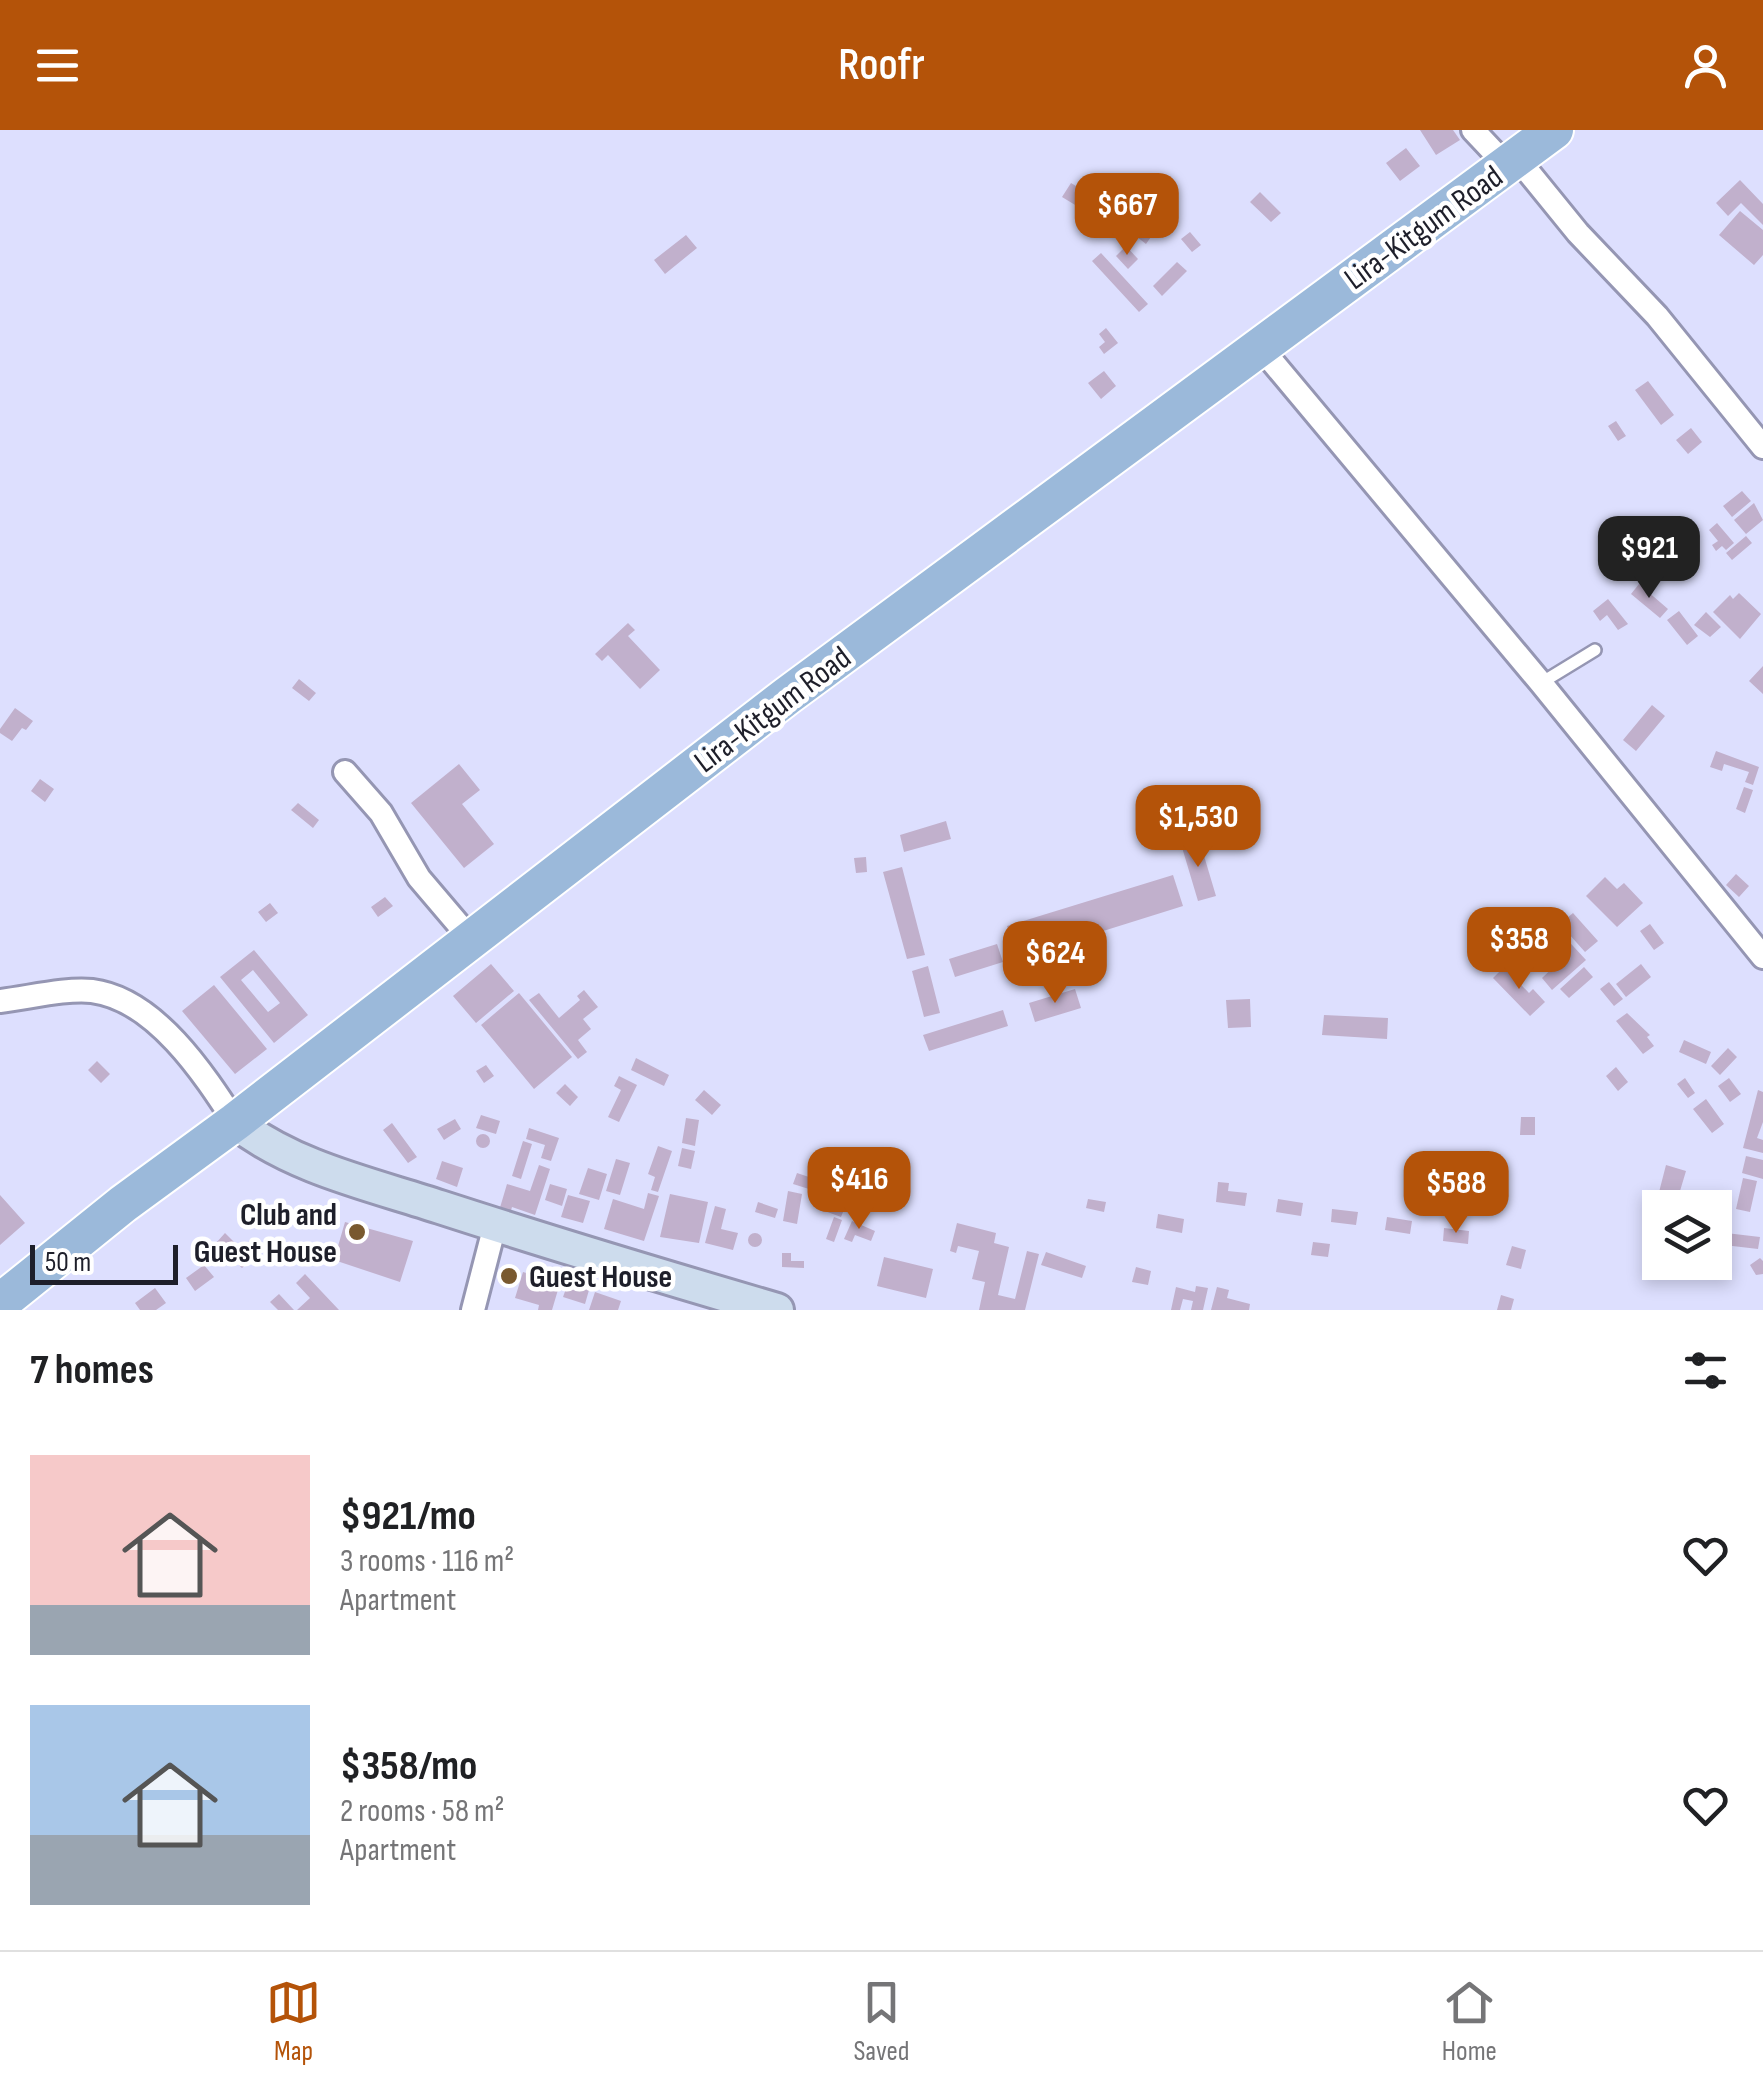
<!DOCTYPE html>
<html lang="en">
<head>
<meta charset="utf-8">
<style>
  :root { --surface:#fff; --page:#f6f6f6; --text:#202124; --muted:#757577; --line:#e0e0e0; --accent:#b45309 }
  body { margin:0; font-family:"Sofia Sans Condensed",sans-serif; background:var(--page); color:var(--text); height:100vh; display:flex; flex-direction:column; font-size:38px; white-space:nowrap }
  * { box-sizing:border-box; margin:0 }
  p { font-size:32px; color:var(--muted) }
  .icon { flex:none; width:55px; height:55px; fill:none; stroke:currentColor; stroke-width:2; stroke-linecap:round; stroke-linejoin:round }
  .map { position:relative; height:1180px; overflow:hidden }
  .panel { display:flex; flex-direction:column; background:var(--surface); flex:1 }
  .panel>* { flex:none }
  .fabs { position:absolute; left:1642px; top:1060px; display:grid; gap:20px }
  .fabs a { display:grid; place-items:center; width:90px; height:90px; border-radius:0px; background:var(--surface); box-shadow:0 5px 15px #0003; font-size:50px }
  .scale { position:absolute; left:30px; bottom:25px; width:148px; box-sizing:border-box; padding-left:10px; border:5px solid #1e1f2a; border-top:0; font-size:28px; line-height:35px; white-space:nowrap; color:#1e1f2a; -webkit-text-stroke:8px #fff; paint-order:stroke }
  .price { position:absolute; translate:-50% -85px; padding:0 22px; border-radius:20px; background:var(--accent); color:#fff; font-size:32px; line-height:65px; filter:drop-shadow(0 2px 5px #0008) }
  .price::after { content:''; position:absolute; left:50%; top:60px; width:30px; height:22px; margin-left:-15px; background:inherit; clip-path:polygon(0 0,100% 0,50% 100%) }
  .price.selected { background:#222; color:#fff }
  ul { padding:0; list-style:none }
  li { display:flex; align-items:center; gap:30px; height:250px; padding:0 30px }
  li span { display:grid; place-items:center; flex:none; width:280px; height:200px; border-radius:0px; color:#555 }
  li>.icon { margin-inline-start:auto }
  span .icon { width:120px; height:120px; fill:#fffc; stroke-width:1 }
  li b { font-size:42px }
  h2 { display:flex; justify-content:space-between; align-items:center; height:120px; padding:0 30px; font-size:42px }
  header { display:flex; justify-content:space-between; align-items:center; height:130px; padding:0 30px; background:var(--accent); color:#fff; font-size:45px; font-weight:600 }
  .tab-bar { display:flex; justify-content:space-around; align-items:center; height:140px; border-top:2px solid var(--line); background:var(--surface); font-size:28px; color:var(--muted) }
  .tab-bar a { display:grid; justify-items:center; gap:5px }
  .tab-bar .selected { color:var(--accent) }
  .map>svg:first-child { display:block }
  .building { fill:#c1b0cc; fill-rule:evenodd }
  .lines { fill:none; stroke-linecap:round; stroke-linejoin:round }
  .lane-casing { stroke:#9596b3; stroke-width:16 }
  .street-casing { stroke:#9596b3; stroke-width:28 }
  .secondary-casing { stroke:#9596b3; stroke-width:38 }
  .primary-casing { stroke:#fff; stroke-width:42 }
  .lane { stroke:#fff; stroke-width:11 }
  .street { stroke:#fff; stroke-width:22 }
  .secondary { stroke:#cddced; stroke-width:32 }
  .primary { stroke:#9bb9da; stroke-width:38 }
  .poi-dot { fill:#79592f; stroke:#fff; stroke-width:4 }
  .labels { text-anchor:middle; stroke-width:9; stroke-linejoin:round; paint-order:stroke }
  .street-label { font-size:32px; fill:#1e1f2a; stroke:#fff }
  .poi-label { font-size:32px; font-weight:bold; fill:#1e1f2a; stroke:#fff; text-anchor:end }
</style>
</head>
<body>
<header><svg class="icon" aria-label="menu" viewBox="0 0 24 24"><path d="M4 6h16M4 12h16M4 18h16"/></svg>Roofr<svg class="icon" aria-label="person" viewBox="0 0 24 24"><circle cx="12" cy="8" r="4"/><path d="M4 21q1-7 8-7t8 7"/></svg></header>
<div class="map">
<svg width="1763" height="1180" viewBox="0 0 1763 1180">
  <rect width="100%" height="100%" fill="#dddffe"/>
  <path class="building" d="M1420,0H1453L1460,10L1436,25Z
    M1406,18L1420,36L1400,51L1386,33Z
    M1740,50L1763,74V95L1741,73L1728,86L1716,73Z
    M1071,53L1104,73L1095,87L1062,67Z
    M1260,62L1281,83L1271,92L1250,72Z
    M1111,76L1123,85L1108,105L1096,97Z
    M1740,81L1763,100V125L1754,135L1719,105Z
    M1139,93L1153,104L1146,114L1132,103Z
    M1190,102L1201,115L1192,122L1181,109Z
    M686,105L697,118L665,144L654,130Z
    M1126,116L1138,129L1128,139L1116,126Z
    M1101,123L1148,174L1139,182L1092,131Z
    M1177,132L1187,141L1162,166L1153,156Z
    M1106,198L1118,213L1104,224L1099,217L1105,212L1099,204Z
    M1104,241L1116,256L1101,269L1088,253Z
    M1648,251L1674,285L1661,295L1635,260Z
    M1616,291L1626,306L1618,311L1608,296Z
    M1691,298L1702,312L1688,324L1676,310Z
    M1742,361L1751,371L1732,387L1723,376Z
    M1754,373L1763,390L1746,404L1734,390Z
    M1717,393L1734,413L1726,420L1722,416L1716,421L1712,415L1718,411L1709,400Z
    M1746,406L1752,413L1732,430L1726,423Z
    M1639,454L1668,479L1660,488L1631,464Z
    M1739,463L1761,484L1740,509L1713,482L1730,465L1733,469Z
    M1608,469L1628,494L1618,500L1607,485L1600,491L1593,481Z
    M1679,481L1698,506L1687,515L1667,490Z
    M1706,482L1721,497L1710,507L1694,495Z
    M628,493L635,500L628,506L660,540L640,559L608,525L602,531L595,524Z
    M1763,536V564L1749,551Z
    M299,549L316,563L309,571L292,558Z
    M1652,575L1665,586L1636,621L1623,610Z
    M15,578L33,591L26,600L22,598L12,611L0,603V599Z
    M1716,621L1759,637L1753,655L1745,652L1749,642L1724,634L1722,641L1710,637Z
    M459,634L480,660L462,674L494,714L464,738L411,673Z
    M40,649L54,659L45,672L31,661Z
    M1744,657L1753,660L1745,683L1736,679Z
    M298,673L319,690L313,698L291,680Z
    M946,691L951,709L904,722L900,705Z
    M1199,709L1216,766L1198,771L1181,714Z
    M866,727L867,742L856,743L854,728Z
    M902,737L925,825L907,829L883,742Z
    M1736,744L1749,756L1739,767L1726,755Z
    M1173,745L1183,776L1017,828L1007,796Z
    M1605,747L1617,759L1624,753L1643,773L1617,797L1586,766Z
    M385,767L393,776L378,787L371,777Z
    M270,773L278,783L266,792L258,782Z
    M1573,783L1598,811L1585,822L1560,794Z
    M1650,794L1664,813L1654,820L1640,801Z
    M1561,803L1586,830L1552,860L1542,848L1561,830L1548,815Z
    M997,814L1003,832L955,847L949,829Z
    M254,820L308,885L274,913L220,847ZM253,840L280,873L268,882L241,850Z
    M491,834L514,861L476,893L453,866Z
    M1641,834L1651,847L1626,867L1616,854Z
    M928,836L940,883L924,887L912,841Z
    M1504,837L1529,863L1533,859L1545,872L1530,886L1493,848Z
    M1584,837L1593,847L1569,868L1560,859Z
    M1609,852L1623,869L1614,876L1600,859Z
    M214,855L267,919L235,944L182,881Z
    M1075,859L1081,878L1035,892L1029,873Z
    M584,860L598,877L583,889L591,899L578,910L587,922L578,929L529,870L539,863L559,888L580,870L577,866Z
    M519,863L572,927L534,959L481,895Z
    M1250,869L1251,897L1228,898L1226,870Z
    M1003,880L1008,896L929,921L923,905Z
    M1627,883L1650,905L1647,907L1654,916L1643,924L1616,891Z
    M1324,885L1388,888L1387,909L1322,905Z
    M1684,910L1711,922L1706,934L1679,922Z
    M1728,918L1737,927L1720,945L1711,936Z
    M636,928L669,945L664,956L631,940Z
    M97,931L110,944L101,953L88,940Z
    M486,935L494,946L484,953L476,941Z
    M1616,937L1628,952L1618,961L1606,946Z
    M619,946L637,955L619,992L608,987L621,960L614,956Z
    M1685,948L1695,963L1688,968L1677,954Z
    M1729,948L1741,964L1730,972L1718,956Z
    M565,954L578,967L570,976L556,963Z
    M704,960L721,975L712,985L695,970Z
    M1758,960L1763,962V992L1757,1008L1763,1010V1023L1743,1018Z
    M1706,969L1724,994L1712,1003L1693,979Z
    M481,985L500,991L496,1004L476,998Z
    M1521,987H1535V1005H1520Z
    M686,988L699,990L695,1016L682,1013Z
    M455,989L461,999L444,1010L437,999Z
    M392,993L417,1027L408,1033L383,1000Z
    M529,998L559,1008L551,1031L541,1028L545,1015L526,1009Z
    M476 1011a7 7 0 1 1 14 0a7 7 0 1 1-14 0Z
    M523,1011L532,1014L521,1049L512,1046Z
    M658,1016L672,1021L658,1062L651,1060L655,1047L648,1044Z
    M682,1018L695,1021L691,1039L678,1036Z
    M1746,1026L1763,1030V1049L1742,1043Z
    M616,1029L630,1033L620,1065L606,1061Z
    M442,1031L463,1038L457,1057L436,1049Z
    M539,1035L550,1039L535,1085L512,1077L510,1084L499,1081L507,1054L530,1061Z
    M1666,1035L1686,1041L1677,1071L1658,1066Z
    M588,1038L607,1044L599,1070L579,1064Z
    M797,1043L812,1048L809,1059L793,1054Z
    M1743,1048L1757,1051L1750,1082L1736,1079Z
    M1218,1052L1229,1053L1228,1061L1247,1063L1245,1076L1216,1072Z
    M550,1054L567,1059L562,1076L545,1070Z
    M788,1061L802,1064L797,1094L783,1091Z
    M648,1063L659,1066L644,1111L604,1099L613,1069L644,1079Z
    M670,1064L708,1072L699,1113L660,1107Z
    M0,1065L25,1093L0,1115Z
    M568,1065L590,1071L583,1093L561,1087Z
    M1088,1069L1106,1072L1104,1082L1086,1078Z
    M1278,1069L1303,1073L1301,1086L1276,1082Z
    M825,1070L845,1077L841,1087L822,1080Z
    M758,1072L778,1079L775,1088L755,1082Z
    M715,1076L726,1079L721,1099L738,1103L733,1120L705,1113Z
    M1332,1079L1358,1082L1356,1095L1331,1092Z
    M1158,1084L1184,1089L1182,1103L1156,1098Z
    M834,1087L842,1090L834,1112L826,1109Z
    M1387,1087L1412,1091L1410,1104L1385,1100Z
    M852,1091L875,1101L871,1111L855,1105L852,1112L844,1109Z
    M345,1092L413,1111L400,1152L334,1130Z
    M957,1093L996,1103L994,1113L1009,1117L998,1165L1015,1169L1027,1121L1039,1124L1025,1180H979L985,1152L972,1149L979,1121L958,1116L956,1123L950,1121Z
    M1444,1098L1469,1101L1468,1114L1443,1111Z
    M748 1110a7 7 0 1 1 14 0a7 7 0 1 1-14 0Z
    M225,1103L251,1129L242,1138L216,1113Z
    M1726,1103L1760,1107L1758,1119L1724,1115Z
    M1313,1112L1330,1114L1328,1127L1311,1125Z
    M1512,1116L1526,1120L1521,1139L1506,1135Z
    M1046,1122L1086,1136L1082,1148L1041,1135Z
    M782,1123H791V1131H804V1138L782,1137Z
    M884,1127L933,1139L926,1168L877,1156Z
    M1760,1128L1763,1131V1144L1756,1145L1750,1135Z
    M204,1135L214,1147L195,1161L186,1148Z
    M1136,1137L1151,1141L1148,1155L1132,1152Z
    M523,1142L560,1153L552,1180H538L539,1175L515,1168Z
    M305,1144L339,1180H297L310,1168L296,1153Z
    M568,1153L589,1160L585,1174L563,1167Z
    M1196,1156L1208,1158L1203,1180H1191L1193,1171L1183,1169L1180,1180H1171L1176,1157L1195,1162Z
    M1217,1157L1229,1160L1227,1168L1250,1174L1249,1180H1211Z
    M155,1158L166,1173L156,1180H140L135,1173Z
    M595,1162L621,1171L618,1180H589Z
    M279,1164L294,1180H278L270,1172Z
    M1501,1165L1514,1169L1511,1180H1497Z"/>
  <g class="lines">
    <defs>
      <path id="lane" d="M1541,553L1595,520"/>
      <path id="street" d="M1473,0L1506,35
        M1517,28L1578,103L1657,186L1763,317
        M1260,217L1541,553L1763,827
        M345,642L381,683L419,748L470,808
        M0,871C27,868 66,858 92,861C155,869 204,944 235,992
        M473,1180L495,1095"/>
      <path id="secondary" d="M235,992C294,1038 370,1054 440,1077C551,1113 664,1147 777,1180"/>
      <path id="primary" d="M0,1173L123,1074L235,992L787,566L1554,0"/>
    </defs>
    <use href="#lane" class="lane-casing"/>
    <use href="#street" class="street-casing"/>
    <use href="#secondary" class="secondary-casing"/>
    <use href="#primary" class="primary-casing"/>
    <use href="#lane" class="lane"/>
    <use href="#street" class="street"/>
    <use href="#secondary" class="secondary"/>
    <use href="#primary" class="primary"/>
  </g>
  <g class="poi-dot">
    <circle cx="357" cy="1102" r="10"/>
    <circle cx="509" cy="1146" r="10"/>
  </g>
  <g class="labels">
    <g class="street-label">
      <text transform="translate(1423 97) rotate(-36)" y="11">Lira-Kitgum Road</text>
      <text transform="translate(772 579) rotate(-37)" y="11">Lira-Kitgum Road</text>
    </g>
    <g class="poi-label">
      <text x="337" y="1095">Club and<tspan x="337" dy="37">Guest House</tspan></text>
      <text x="529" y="1157" text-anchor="start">Guest House</text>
    </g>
  </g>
</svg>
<div class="fabs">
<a><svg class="icon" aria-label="layers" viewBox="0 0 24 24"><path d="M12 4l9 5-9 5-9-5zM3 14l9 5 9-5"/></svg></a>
</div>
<div class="scale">50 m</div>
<b class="price" style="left:1127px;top:128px">$667</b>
<b class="price selected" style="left:1649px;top:471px">$921</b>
<b class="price" style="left:1198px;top:740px">$1,530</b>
<b class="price" style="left:1519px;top:862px">$358</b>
<b class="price" style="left:1055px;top:876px">$624</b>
<b class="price" style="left:859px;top:1102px">$416</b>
<b class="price" style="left:1456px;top:1106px">$588</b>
</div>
<section class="panel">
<h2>7 homes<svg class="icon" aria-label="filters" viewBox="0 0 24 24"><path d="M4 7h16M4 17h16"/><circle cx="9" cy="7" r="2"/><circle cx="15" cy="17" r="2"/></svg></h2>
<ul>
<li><span style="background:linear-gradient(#f6c9c9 75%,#9aa5b1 0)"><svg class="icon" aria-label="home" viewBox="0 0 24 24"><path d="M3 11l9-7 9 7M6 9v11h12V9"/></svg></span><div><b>$921/mo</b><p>3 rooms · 116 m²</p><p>Apartment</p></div><svg class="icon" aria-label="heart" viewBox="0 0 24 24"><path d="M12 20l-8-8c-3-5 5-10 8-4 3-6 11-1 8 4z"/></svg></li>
<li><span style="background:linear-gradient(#a9c7e8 65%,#9aa5b1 0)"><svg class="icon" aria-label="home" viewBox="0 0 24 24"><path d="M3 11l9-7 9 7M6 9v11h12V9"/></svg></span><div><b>$358/mo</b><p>2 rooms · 58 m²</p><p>Apartment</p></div><svg class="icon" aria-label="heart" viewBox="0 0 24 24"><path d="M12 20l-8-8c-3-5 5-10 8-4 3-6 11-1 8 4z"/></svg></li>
</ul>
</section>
<nav class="tab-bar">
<a class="selected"><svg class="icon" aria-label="map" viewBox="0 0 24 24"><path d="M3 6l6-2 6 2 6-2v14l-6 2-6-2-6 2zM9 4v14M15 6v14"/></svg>Map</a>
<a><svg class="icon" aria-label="saved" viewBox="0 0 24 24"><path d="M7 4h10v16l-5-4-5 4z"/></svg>Saved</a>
<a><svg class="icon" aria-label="home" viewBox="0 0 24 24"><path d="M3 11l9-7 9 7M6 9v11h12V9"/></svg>Home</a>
</nav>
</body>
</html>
